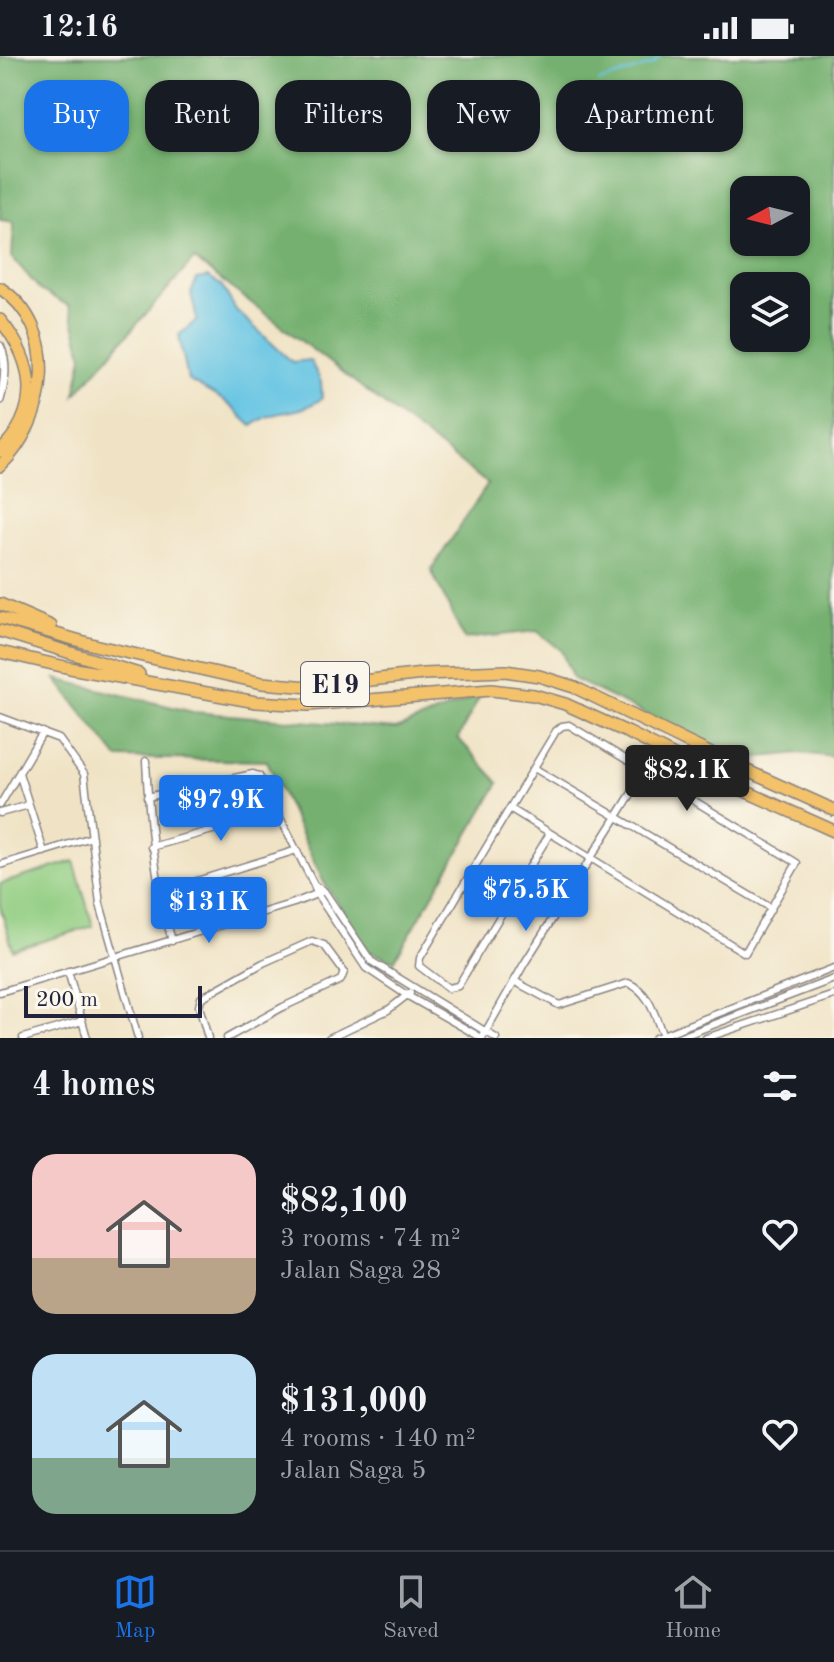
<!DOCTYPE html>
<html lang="en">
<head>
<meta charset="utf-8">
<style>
  :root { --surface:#171b24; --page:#20242c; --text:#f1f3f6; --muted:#9ea1a6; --line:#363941; --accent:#1a73e8 }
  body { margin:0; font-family:"Old Standard TT",serif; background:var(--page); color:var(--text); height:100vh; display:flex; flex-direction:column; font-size:30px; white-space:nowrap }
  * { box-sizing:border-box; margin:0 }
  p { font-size:26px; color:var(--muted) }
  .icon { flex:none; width:44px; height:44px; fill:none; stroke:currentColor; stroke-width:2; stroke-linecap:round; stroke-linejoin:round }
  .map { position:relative; height:982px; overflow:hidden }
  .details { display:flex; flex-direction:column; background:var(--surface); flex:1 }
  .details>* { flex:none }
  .guide { position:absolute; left:24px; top:24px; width:786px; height:72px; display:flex; gap:16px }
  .needle { width:52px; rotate:263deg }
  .tools { position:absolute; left:730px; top:120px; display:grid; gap:16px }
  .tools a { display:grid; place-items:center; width:80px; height:80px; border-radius:16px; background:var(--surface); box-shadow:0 2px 6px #0004; font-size:40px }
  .scale { position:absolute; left:24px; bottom:20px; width:178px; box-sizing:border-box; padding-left:8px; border:4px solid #22223b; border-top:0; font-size:22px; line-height:28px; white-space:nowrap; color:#22223b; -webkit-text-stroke:6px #fbf7ec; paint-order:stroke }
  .price { position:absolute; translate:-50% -68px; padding:0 18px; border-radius:8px; background:var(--accent); color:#fff; font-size:26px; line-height:52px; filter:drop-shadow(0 2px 4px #0008) }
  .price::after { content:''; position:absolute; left:50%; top:48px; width:24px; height:18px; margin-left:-12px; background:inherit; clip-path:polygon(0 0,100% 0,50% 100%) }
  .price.active { background:#222; color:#fff }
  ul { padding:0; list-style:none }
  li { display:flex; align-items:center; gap:24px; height:200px; padding:0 32px }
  li span { display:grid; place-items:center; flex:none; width:224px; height:160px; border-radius:24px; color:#555 }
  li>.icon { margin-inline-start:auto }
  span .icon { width:96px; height:96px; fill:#fffc; stroke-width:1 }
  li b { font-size:34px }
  h2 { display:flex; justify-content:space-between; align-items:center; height:96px; padding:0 32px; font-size:34px }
  .pill { padding:0 28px; border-radius:24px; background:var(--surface); box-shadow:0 2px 6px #0004; font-size:28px; line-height:72px }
  .pill.active { background:var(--accent); color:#fff }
  .status { display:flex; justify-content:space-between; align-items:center; height:56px; padding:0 40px; background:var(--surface); direction:ltr }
  .status svg { height:22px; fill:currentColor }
  .menu { display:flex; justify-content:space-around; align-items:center; height:112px; border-top:2px solid var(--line); background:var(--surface); font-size:22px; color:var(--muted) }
  .menu a { display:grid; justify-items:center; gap:4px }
  .menu .active { color:var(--accent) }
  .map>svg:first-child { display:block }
  .green { fill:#92cd82; stroke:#5a785e; stroke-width:2 }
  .forest { fill:#75b070; stroke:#4c6956; stroke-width:2; fill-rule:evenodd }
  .water { fill:#65c4e3; stroke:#44738f; stroke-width:2 }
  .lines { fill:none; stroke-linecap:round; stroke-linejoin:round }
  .stream { stroke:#65c4e3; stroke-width:2 }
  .minor-casing { stroke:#898280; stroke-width:9 }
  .tertiary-casing { stroke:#898280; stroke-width:10 }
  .motorway-casing { stroke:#898280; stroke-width:14 }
  .minor { stroke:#fff; stroke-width:6 }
  .tertiary { stroke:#fff; stroke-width:7 }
  .motorway { stroke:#f3c26a; stroke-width:11 }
  .labels { text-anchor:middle; stroke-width:6; stroke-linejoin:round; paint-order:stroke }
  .shield { fill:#fbf7ec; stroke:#636270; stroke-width:2 }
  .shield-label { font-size:26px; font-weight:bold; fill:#22223b }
</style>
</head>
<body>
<div class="status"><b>12:16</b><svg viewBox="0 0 49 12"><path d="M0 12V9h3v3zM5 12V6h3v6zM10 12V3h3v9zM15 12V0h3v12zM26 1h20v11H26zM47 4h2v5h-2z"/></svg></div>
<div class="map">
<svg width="834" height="982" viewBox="0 0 834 982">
  <rect width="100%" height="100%" fill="#fbf7ec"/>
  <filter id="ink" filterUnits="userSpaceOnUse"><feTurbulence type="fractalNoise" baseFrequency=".0125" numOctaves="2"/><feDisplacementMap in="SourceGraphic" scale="16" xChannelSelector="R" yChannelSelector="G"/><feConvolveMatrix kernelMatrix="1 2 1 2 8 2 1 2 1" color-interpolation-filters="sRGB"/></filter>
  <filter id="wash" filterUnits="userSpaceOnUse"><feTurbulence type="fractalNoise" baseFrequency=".006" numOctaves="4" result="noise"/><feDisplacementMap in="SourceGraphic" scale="32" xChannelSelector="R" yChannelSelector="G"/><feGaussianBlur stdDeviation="1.8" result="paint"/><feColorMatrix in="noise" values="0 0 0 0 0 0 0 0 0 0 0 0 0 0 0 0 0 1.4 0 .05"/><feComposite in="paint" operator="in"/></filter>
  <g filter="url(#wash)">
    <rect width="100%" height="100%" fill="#f0e3c5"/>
    <path class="green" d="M74,805L93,870L13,894L0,850V828Z"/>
    <path class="forest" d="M0,0H834V701L800,697L739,703L573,623L561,594L537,575L464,583L431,514L488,428L194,203L75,339L83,300L69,250L40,234L12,201L14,166L0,164ZM744,134H796V186H744ZM744,230H796V282H744Z
      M56,623L193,656L396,673L480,640L458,682L499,727L394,905L368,895L323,825L267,705L118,702Z"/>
    <path class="water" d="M208,221L222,230L236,254L292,306L310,304L321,326L322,342C296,362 277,350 252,370L226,346L188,324L179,279L197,264L191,237L197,223Z"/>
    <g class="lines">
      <path class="stream" d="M599,26L653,8L660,0"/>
    </g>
  </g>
  <g filter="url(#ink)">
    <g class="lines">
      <defs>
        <path id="minor" d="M0,661L59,683L84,718L100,848L138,982
          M146,705C149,767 155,826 172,885
          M534,712L771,852
          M19,717L44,796
          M147,741L253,718L259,720L314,829L317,838L366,912L408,940L482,982L524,908L645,716
          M0,749L43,676
          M511,753L745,897L797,807L569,669L562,670L556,675L420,902L419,910L448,932L458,930L550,777
          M0,757L29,749
          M151,791L256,762
          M0,809L92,781
          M314,829L324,835L371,905L496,982
          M158,837L297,794
          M68,915L87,982
          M514,925L559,949L628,927C651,936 655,962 664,982
          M0,936L294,847L324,835
          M23,982L82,965
          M208,982L199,950L201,942L263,907L312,885L324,889L344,916L341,924L283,951L227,982
          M329,982L388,954L410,937
          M655,982L834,912
          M678,982L834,923
          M706,982L834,939"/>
        <path id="tertiary" d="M0,290C8,307 5,326 0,344"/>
        <path id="motorway" d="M0,232C62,272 48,365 0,410
          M0,264C35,306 42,354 0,395
          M0,548L51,570
          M0,562L98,590L262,627L310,631L423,618L505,615L539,620L574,631L734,709L834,754
          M0,575L139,618
          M0,596L70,612L256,646L308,649L491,634L534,639L565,648L629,677L727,727L834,775"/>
      </defs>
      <use href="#minor" class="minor-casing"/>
      <use href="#tertiary" class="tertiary-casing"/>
      <use href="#motorway" class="motorway-casing"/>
      <use href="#minor" class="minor"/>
      <use href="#tertiary" class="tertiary"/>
      <use href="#motorway" class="motorway"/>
    </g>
  </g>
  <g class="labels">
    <rect class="shield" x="301" y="606" width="68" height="44" rx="6"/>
    <g class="shield-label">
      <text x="335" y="637">E19</text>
    </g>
  </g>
</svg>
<div class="tools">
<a><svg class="needle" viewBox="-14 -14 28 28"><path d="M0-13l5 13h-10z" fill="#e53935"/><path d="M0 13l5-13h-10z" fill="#9ea1a6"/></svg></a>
<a><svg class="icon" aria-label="layers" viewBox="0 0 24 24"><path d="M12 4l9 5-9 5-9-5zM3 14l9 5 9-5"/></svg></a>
</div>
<div class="scale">200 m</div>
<b class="price active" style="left:687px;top:757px">$82.1K</b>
<b class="price" style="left:221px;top:787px">$97.9K</b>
<b class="price" style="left:526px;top:877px">$75.5K</b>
<b class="price" style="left:209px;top:889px">$131K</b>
<div class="guide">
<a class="pill active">Buy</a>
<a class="pill">Rent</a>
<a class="pill">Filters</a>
<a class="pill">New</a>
<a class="pill">Apartment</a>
</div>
</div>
<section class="details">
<h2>4 homes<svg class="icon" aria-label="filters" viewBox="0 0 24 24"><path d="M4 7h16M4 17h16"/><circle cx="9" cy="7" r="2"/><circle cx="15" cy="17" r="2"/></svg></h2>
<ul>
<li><span style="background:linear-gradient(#f6c9c9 65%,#b9a48a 0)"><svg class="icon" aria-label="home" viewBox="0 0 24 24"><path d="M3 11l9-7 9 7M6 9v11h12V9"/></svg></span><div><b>$82,100</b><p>3 rooms · 74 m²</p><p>Jalan Saga 28</p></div><svg class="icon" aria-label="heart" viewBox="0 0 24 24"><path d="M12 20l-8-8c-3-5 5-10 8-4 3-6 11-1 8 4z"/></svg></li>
<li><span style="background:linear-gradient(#bfe0f5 65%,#7fa58c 0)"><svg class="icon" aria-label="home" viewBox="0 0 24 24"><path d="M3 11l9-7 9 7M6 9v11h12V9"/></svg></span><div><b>$131,000</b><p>4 rooms · 140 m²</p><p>Jalan Saga 5</p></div><svg class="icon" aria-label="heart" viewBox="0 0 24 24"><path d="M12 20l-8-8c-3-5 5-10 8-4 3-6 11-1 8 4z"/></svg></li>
</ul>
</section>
<nav class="menu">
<a class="active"><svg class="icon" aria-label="map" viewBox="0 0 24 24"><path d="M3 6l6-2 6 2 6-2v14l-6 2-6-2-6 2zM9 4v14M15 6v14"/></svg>Map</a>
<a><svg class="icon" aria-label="saved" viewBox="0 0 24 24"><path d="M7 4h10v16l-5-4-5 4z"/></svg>Saved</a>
<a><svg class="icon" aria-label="home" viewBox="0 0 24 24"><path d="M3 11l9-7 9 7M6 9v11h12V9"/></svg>Home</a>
</nav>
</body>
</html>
